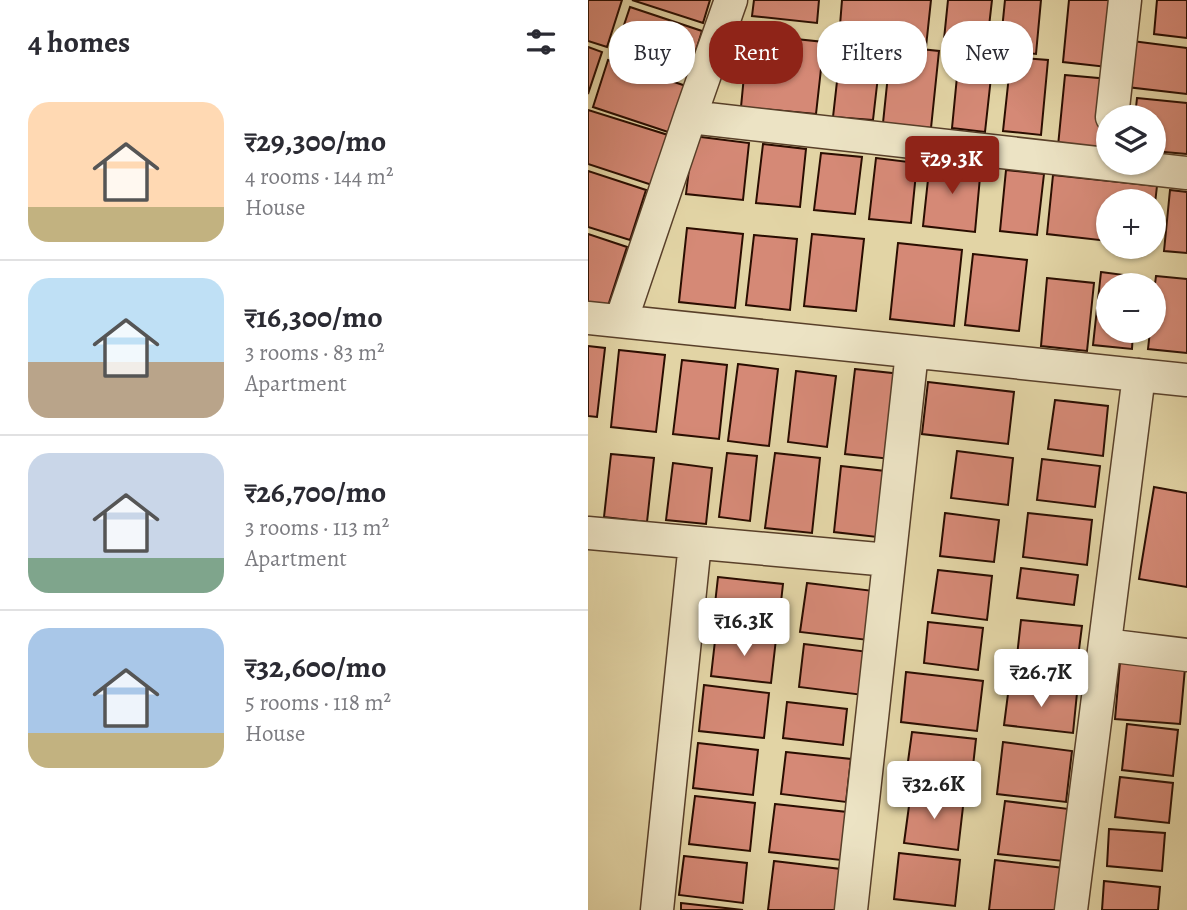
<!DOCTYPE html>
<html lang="en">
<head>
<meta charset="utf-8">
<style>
  :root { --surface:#fff; --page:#f7f7f7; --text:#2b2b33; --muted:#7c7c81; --line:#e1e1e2; --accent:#8f2418 }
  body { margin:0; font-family:Alegreya,serif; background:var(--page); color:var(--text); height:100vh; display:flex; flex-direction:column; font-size:26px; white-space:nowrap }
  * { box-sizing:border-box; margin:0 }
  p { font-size:23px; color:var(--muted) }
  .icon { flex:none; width:38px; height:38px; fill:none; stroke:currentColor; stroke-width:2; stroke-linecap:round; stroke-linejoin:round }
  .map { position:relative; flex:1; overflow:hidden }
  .panel { display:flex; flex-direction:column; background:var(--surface); width:588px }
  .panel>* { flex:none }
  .banner { position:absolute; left:21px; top:21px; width:472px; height:63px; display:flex; gap:14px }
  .controls { position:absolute; left:508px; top:105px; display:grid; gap:14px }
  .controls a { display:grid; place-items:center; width:70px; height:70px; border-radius:50%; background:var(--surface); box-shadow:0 2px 5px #0004; font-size:35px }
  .price { position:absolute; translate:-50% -60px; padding:0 16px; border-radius:7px; background:#fff; color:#222; font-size:23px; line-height:46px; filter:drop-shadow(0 2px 4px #0008) }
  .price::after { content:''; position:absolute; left:50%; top:42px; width:21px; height:16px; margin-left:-10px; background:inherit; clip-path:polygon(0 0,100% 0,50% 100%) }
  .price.current { background:var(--accent); color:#fff }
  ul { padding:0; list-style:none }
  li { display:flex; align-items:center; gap:21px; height:175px; padding:0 28px }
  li+li { border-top:2px solid var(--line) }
  li span { display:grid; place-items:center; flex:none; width:196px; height:140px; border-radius:21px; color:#555 }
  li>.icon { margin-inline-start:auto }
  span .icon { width:84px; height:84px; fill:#fffc; stroke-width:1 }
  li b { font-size:30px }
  h2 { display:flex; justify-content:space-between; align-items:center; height:84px; padding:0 28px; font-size:30px }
  .tag { padding:0 24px; border-radius:28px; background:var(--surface); box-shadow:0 2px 5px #0004; font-size:24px; line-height:63px }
  .tag.current { background:var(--accent); color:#fff }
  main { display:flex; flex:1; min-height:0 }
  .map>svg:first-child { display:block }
  .building { fill:#d58976; stroke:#2a0d00; stroke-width:2 }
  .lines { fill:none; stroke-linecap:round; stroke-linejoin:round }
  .street-casing { stroke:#583f29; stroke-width:35 }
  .street { stroke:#ece3c4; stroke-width:32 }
</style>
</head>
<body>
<main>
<section class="panel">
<h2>4 homes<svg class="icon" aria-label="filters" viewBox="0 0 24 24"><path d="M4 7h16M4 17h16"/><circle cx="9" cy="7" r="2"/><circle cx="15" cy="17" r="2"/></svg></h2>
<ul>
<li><span style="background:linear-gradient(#ffd9b3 75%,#c2b280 0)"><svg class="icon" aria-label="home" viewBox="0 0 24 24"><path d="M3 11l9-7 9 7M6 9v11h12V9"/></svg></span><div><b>₹29,300/mo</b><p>4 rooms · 144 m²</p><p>House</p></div></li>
<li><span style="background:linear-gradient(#bfe0f5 60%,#b9a48a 0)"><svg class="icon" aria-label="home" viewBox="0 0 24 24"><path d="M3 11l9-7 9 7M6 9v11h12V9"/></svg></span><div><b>₹16,300/mo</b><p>3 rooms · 83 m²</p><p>Apartment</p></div></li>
<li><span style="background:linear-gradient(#c9d6e8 75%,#7fa58c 0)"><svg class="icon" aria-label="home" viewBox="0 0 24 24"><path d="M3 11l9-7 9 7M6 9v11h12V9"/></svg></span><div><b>₹26,700/mo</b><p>3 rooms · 113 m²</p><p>Apartment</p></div></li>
<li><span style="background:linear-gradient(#a9c7e8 75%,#c2b280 0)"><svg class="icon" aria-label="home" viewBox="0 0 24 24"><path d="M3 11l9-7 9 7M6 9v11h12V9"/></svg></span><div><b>₹32,600/mo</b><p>5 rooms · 118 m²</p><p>House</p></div></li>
</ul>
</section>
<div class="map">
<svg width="599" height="910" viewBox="0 0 599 910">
  <rect width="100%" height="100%" fill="#e2d4a5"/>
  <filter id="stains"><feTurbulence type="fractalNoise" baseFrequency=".00286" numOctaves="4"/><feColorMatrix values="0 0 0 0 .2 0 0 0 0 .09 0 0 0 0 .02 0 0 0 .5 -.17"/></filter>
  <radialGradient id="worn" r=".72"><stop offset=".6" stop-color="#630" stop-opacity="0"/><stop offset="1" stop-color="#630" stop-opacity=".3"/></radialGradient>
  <path class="building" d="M0,0H34L19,47L0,41Z
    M44,0H122L115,23Z
    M166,0H231L229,23L164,16Z
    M254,0H343L338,47L251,38Z
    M360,0H404L398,53L355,49Z
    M417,0H453L448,54L412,50Z
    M481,0H526L519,67L475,62Z
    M569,0H599V38L566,34Z
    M42,7L114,31L100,76L27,52Z
    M160,34L236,42L228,114L153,107Z
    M544,41L599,48V94L539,87Z
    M253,46L293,50L285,120L245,117Z
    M303,46L351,51L343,128L295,123Z
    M0,47L14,52L0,94Z
    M371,56L405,59L397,132L364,128Z
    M423,57L460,60L453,135L415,131Z
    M20,60L101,87L86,134L5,107Z
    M477,75L521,79L514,151L470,146Z
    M549,98L599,103V154L565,151V117H547Z
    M0,110L80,135L64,185L0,164Z
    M105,136L161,143L155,200L98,194Z
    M175,144L218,149L212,207L168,203Z
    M233,153L274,157L267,214L226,210Z
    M288,158L329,163L323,223L281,219Z
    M342,161L393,166L387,232L335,226Z
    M418,170L456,174L449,235L412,231Z
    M0,171L58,190L42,240L0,227Z
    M465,175L569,186L565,221V201H520V241L459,234Z
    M582,190L599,192V253L576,251Z
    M99,228L155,234L147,308L91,302Z
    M0,234L39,247L19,309L0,303Z
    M224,234L276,239L268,311L216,306Z
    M166,235L209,239L202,310L158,305Z
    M310,243L374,250L366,326L302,319Z
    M385,254L439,260L431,331L377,325Z
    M513,272L551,277L550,285H520V331H545L544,349L505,345Z
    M568,276L599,279V353L560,349L562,331H565V300Z
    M459,278L506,283L499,351L453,346Z
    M0,346L17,348L9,417L0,416Z
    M31,350L77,355L68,432L23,427Z
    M94,360L139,365L131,439L85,434Z
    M150,364L190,369L181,446L140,441Z
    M267,369L313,374L303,459L257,454Z
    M208,371L248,376L239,447L200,442Z
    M340,382L426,392L420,444L334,434Z
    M467,400L520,406L515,456L460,449Z
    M369,451L425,458L420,505L363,498Z
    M139,453L169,456L162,521L131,517Z
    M187,453L232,458L224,533L177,528Z
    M23,454L66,458L59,522L16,517Z
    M454,459L512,466L507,507L449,500Z
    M85,463L124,468L118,524L78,520Z
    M253,466L297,471L289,537L246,532Z
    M566,487L599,493V587L551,579Z
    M357,513L411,520L406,562L352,556Z
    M440,513L504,520L499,565L435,557Z
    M433,568L490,575L486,605L429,598Z
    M350,570L404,576L399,620L344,613Z
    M130,577L195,584L190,629L125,622Z
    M219,583L286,591L280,640L212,632Z
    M433,620L494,626L487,681L427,674Z
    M340,622L395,628L390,670L336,663Z
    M128,632L188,639L183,683L123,676Z
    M216,644L281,652L275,695L211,687Z
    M532,662L597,668L592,724L527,719Z
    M318,672L395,681L389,731L313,722Z
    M116,685L181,693L176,738L111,731Z
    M421,686L489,693L485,733L416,725Z
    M199,702L259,709L255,745L195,738Z
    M539,724L590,730L585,776L534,770Z
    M324,732L388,739L383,784L318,776Z
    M415,742L484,751L478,802L409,794Z
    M110,743L170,750L165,795L105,788Z
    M198,752L263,759L258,802L193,794Z
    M532,777L585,783L581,823L527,817Z
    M323,791L376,798L370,850L316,843Z
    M107,796L167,803L162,851L101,844Z
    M417,801L481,809L475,861L410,854Z
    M187,804L268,813L262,861L181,852Z
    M521,829L577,833L574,871L519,866Z
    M311,853L372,860L367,906L306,899Z
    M96,856L159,863L155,903L91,895Z
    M407,860L476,868L471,910H401Z
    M186,861L261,870L257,910H180Z
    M516,881L572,887L570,910H514Z
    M93,903L155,910H93Z"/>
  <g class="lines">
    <defs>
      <path id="street" d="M102,117L599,173
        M524,117L537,0
        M0,318L599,380
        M33,321L102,117L143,0
        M0,533L301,560
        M517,645L599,655
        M69,910L107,543
        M263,910L324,352
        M483,910L551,375"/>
    </defs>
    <use href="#street" class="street-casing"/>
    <use href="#street" class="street"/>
  </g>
  <rect width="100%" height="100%" filter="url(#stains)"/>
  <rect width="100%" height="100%" fill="url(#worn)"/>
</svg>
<div class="controls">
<a><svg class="icon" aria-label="layers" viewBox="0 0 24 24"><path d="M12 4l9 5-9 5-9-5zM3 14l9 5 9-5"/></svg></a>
<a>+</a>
<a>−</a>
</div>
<b class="price current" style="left:364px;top:196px">₹29.3K</b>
<b class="price" style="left:156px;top:658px">₹16.3K</b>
<b class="price" style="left:453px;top:709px">₹26.7K</b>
<b class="price" style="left:346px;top:821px">₹32.6K</b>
<div class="banner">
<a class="tag">Buy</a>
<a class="tag current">Rent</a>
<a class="tag">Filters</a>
<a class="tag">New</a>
</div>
</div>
</main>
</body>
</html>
